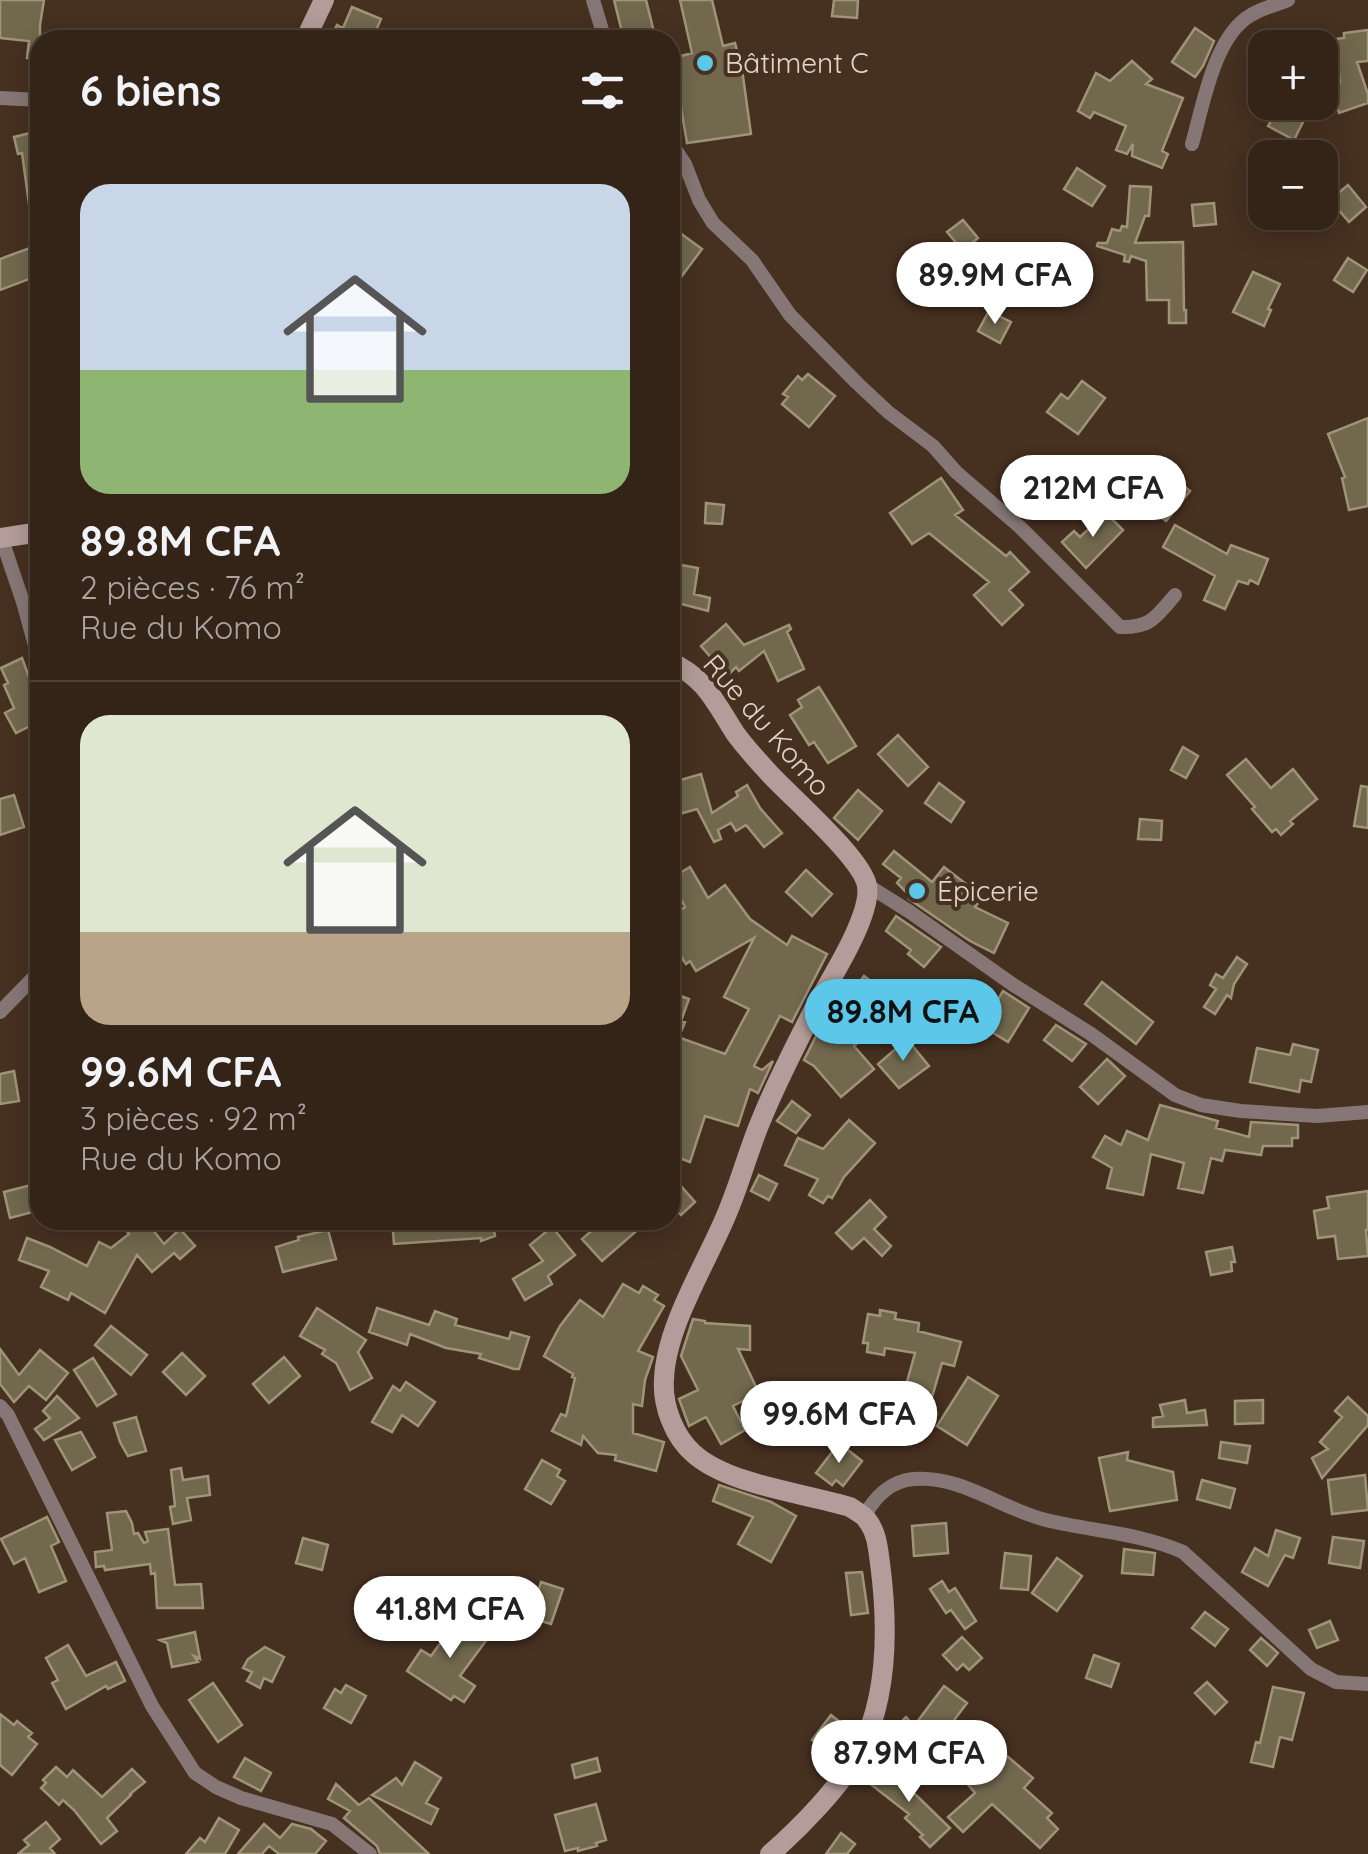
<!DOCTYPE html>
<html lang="fr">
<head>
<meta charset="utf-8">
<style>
  :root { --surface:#342418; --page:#3c2c21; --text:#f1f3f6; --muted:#a9a4a2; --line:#4e4137; --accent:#5cc7e8 }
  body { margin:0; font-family:Quicksand,sans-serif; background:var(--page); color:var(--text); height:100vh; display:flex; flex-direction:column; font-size:38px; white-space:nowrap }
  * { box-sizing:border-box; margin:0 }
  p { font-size:32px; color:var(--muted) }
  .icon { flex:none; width:55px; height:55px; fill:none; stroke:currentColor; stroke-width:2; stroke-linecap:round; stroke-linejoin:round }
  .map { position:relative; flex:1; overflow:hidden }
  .sheet { position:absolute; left:30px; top:30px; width:650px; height:1200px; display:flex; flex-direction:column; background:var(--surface); border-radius:30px; box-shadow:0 5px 25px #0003,0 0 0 2px var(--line) }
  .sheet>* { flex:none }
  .controls { position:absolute; left:1248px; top:30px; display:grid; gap:20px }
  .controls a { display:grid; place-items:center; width:90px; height:90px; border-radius:20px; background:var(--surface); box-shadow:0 5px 25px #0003,0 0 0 2px var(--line); font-size:50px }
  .price { position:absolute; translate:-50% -85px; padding:0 22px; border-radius:35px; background:#fff; color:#222; font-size:32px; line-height:65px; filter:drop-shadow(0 2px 5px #0008) }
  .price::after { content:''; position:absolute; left:50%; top:60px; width:30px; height:22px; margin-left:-15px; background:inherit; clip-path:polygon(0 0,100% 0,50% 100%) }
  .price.selected { background:var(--accent); color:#111 }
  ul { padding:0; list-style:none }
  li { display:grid; align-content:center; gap:20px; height:530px; padding:0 50px }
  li+li { border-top:2px solid var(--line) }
  li span { display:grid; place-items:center; height:310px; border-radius:30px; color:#555 }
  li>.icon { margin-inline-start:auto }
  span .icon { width:180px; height:180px; fill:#fffc; stroke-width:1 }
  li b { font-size:42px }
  h2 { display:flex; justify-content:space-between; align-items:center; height:120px; padding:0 50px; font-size:42px }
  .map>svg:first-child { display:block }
  .building { fill:#72684e; stroke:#9f9478; stroke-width:2.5 }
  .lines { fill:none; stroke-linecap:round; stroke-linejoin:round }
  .street { stroke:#867776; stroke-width:14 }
  .secondary { stroke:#b39c99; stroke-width:20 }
  .poi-dot { fill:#5cc7e8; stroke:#463020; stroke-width:4 }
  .labels { text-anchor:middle; stroke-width:8; stroke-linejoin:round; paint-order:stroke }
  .poi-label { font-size:28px; fill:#e3d5cb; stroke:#463020; text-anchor:start }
  .street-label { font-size:28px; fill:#e3d5cb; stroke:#463020 }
</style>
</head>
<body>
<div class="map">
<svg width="1368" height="1854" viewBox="0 0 1368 1854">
  <rect width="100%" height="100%" fill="#463020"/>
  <path class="building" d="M0,0H44L40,25V60L27,58L29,41L0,38Z
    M614,0H646L656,40H624Z
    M680,0H712L723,46L735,43L742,69L751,134L687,143L677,84L670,86V59L692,53Z
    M834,0H858L857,18L832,16Z
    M352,7L381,19L372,40H330L337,25L343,28Z
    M1195,28L1214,41L1203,66L1195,77L1172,62Z
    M1368,30V61L1357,62L1368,94V103L1339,113L1330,85L1340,82L1335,39L1344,38V33Z
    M1132,61L1152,79L1146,84L1183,98L1162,151L1168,154L1162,168L1132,156L1133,144L1127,154L1116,150L1126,126L1094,112L1090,118L1078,111L1096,73L1110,81Z
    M1278,109L1303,122L1294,140L1268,126Z
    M34,132L40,161V226H32L22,153L18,154L14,137Z
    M1077,168L1105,186L1092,206L1064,189Z
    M1348,185L1366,207L1349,222L1330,200Z
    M1130,186L1151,187L1149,216H1145L1135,243L1183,242L1184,310H1186V323H1169V300H1147L1146,261L1131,256L1129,262L1124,261L1125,255L1097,246L1098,243H1107L1112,229L1120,231L1122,226L1127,227Z
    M1214,203L1216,224L1194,226L1192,205Z
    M963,220L978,238L963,251L947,232Z
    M676,230L702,249L670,292V238Z
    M35,246L40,261V275L0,290V259Z
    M1348,258L1367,270L1353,292L1334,280Z
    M1253,272L1280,284L1268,309L1271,310L1264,326L1233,312Z
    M989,311L1011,322L1000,343L978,331Z
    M808,374L835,396L809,427L782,404L788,397L783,394L798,376L802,380Z
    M1082,381L1105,398L1078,434L1047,412L1061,394L1068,399Z
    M1368,418V506L1349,510L1342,478L1345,477L1328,434Z
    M1166,472L1190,491L1166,521L1143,503Z
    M941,478L963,510L955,515L1006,556L1010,552L1029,572L1009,590L1023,605L1002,625L974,595L989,582L929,533L912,544L890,513Z
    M706,503L724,505L722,524L705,523Z
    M1106,513L1123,530L1086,568L1062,542L1074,531L1080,537Z
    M1175,525L1227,554L1231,545L1268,559L1258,584L1250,580L1248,584L1238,581L1225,609L1204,600L1215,576L1163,547Z
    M670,563L698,568L694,594L710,598L708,611L670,601Z
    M726,624L744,645L789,625L791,629L787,632L804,669L778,681L764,651L739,671L736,667L727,676L701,646Z
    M22,658L36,696L40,694V721L16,733L5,713L14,708L4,685L8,683L1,668Z
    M819,687L856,746L828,763L814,742L809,745L790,715L802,707L798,700Z
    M898,735L928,767L908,786L878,754Z
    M1183,747L1198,756L1186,778L1171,770Z
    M1246,759L1271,788L1293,769L1317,799L1290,821L1293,824L1281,835L1276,829L1272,832L1252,809L1255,807L1227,775Z
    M701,774L712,813L738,796L736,792L747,785L760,808L782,833L764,847L746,825L736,831L731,823L718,830L721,839L714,842L697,809L676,815L670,796V783Z
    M939,783L964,802L951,822L925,803Z
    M1361,786L1368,787V828L1354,826Z
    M858,790L882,811L858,840L834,818Z
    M14,795L24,827L0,835V799Z
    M1140,819L1162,821L1161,840L1138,839Z
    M894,851L932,882L944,867L983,897L975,907L1008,923L994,953L970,941L909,899L911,897L897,883L901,878L883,864Z
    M690,867L708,898L725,885L750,919L787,945L792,936L827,954L792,1022L780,1016L754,1066L762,1070L773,1061L758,1093L750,1089L738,1126L705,1116L690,1162L674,1156L676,1151L670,1149V1136L678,1111L670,1109V1067L681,1038L725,1054L749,1009L724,997L754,938L696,971L690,961L686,964L670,941V935L676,932L670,924V917L685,907L670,879Z
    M806,870L832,894L812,916L786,892Z
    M896,916L941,947L924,967L908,954L911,950L886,931Z
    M1237,957L1247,964L1234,984L1231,998L1227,995L1215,1014L1204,1007L1216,989L1210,985L1216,974L1223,978Z
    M864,976L896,1000L873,1030L854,1046L874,1069L841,1097L814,1066L804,1060L828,1012L842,1000L844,1002Z
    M1102,982L1153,1022L1136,1044L1085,1004Z
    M1003,991L1029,1008L1008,1042L974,1021L973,1023L951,1007L960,995L988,1016Z
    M670,992L689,999L681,1021L685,1022L670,1058Z
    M1056,1025L1086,1044L1072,1061L1044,1040Z
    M907,1039L929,1066L899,1088L878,1064Z
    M1293,1044L1318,1050L1311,1082L1301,1080L1299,1092L1250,1082L1257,1048L1290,1055Z
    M1107,1059L1125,1076L1098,1104L1080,1087Z
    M14,1071L19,1101L0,1104V1074Z
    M792,1101L810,1115L796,1133L777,1121Z
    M1160,1105L1218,1121L1216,1128L1249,1137L1251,1122L1298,1125V1138H1292V1146H1263L1261,1155L1225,1150L1222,1161L1211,1158L1203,1193L1178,1188L1184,1163L1151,1154L1143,1195L1107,1188L1112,1168L1093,1157L1105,1136L1121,1145L1127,1131L1148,1140Z
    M849,1120L875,1143L844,1177L832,1198L828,1196L823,1203L809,1195L818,1179L785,1165L798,1138L823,1149Z
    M759,1175L777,1184L769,1200L751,1191Z
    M35,1184L40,1210L10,1218L4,1192Z
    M681,1186L695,1202L681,1215L670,1203V1196Z
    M1368,1191V1230H1366L1368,1256L1338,1259L1335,1236L1318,1238L1314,1211L1329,1208L1327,1197Z
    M870,1200L886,1217L874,1229L891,1246L882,1256L864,1238L852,1249L836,1233Z
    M119,1220H145L164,1244L180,1229L195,1246L180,1259L174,1253L152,1272L137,1255L105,1313L71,1293L68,1300L41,1287L49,1271L19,1260L27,1238L50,1247L87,1266L99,1242L111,1248L129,1234Z
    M392,1220H492L495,1236L481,1241V1238L394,1244Z
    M604,1220H649L602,1261L582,1239Z
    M552,1227L575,1255L548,1276L552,1284L525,1300L513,1279L543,1261L530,1245Z
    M328,1230L336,1259L283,1272L276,1247L299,1240L298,1237Z
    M1232,1247L1235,1262H1231L1232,1271L1211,1275L1206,1252Z
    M623,1284L639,1293L643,1286L658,1295L654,1300L664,1306L638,1351L653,1357L645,1380L642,1406L633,1404V1433L664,1442L656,1471L615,1460L616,1455L598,1453L583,1436L581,1445L552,1431L561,1414L566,1416L575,1378L572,1377L573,1374L544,1356L560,1326L580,1300L603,1317Z
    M317,1308L366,1340L358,1352L372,1378L350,1390L336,1363L322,1354L325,1350L300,1336Z
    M377,1308L429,1325L435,1311L457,1319L455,1325L509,1339L511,1332L529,1337L519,1369H514L479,1358L481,1354L446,1348L410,1334L407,1345L369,1332Z
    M880,1310L896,1313L895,1319L919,1323L918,1331L961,1342L954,1366L942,1363L923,1428L896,1421L915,1353L885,1348L884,1355L867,1352L868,1343H863L868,1314L880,1316Z
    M693,1319L705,1321V1323L750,1326V1350L738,1349L759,1393L733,1406L745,1430L721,1444L706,1417L689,1426L679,1399L698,1390L681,1356Z
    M111,1326L147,1355L131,1375L95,1345Z
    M0,1349L19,1375L40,1350L68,1373L46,1400L29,1386L14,1402L0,1384Z
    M182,1353L205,1376L186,1395L163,1372Z
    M284,1357L300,1376L269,1403L253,1384Z
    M93,1358L116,1394L97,1406L74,1370Z
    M968,1377L998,1396L967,1445L937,1426Z
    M406,1382L435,1402L418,1426L402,1415L392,1432L372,1422L393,1386L400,1391Z
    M881,1392L889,1418L859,1428L851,1402Z
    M57,1396L79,1418L44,1440L35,1429L50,1418L43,1411Z
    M1348,1397L1368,1416V1425L1322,1478L1312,1458L1328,1449L1320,1442L1342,1417L1335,1411Z
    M1185,1400L1187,1413L1205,1410L1207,1425L1153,1427V1418L1163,1416L1160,1405Z
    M1263,1400V1423L1235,1424V1401Z
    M136,1417L146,1451L128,1456L120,1442L114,1423Z
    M81,1432L95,1457L72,1470L55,1440Z
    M1221,1442L1250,1446L1247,1463L1219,1458Z
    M839,1443L862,1461L843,1486L836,1480L832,1485L816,1473Z
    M1128,1452L1127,1460L1173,1472L1177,1500L1110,1511L1099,1458Z
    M542,1460L560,1470L557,1476L565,1481L551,1504L525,1489Z
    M181,1468L183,1480L208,1476L210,1495L187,1498L191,1520L173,1524L170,1507L175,1506L171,1470Z
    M1365,1475L1368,1510L1332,1514L1328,1480Z
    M1202,1480L1235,1489L1230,1508L1197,1499Z
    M719,1485L771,1502L796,1516L771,1562L738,1544L753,1517L713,1501Z
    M126,1511L132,1523L134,1534L138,1533L144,1543L148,1541L145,1532L168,1529L175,1585L201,1584L203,1608H157L155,1573L151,1574L150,1564L105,1570L104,1566L96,1567L95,1552L112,1550L107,1513Z
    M47,1517L59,1542L51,1546L66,1581L39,1592L25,1558L14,1564L1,1539Z
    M946,1523L948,1553L914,1556L912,1526Z
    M1276,1530L1300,1538L1293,1558L1285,1555L1268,1586L1242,1572L1255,1548L1268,1556Z
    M1333,1537L1364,1541L1360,1568L1329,1563Z
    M303,1538L328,1545L322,1570L296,1563Z
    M1124,1549L1155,1553L1153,1575L1122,1573Z
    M1005,1553L1031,1556L1028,1590L1001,1588Z
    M1057,1558L1082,1576L1057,1611L1032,1593Z
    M862,1572L868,1613L851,1615L846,1573Z
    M942,1581L949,1592L955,1588L976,1621L965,1629L951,1610L946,1613L930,1589Z
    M541,1582L563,1589L551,1624L530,1618Z
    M379,1589L399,1596L387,1627L367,1619Z
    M1205,1612L1228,1629L1215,1646L1192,1628Z
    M459,1617L488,1638L460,1676L475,1686L464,1702L454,1696L451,1700L407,1671L421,1650L431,1656Z
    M1330,1621L1338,1640L1317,1648L1309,1630Z
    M195,1632L200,1659L194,1656L198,1662L172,1667L167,1643L160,1640Z
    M962,1637L982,1658L969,1670L963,1664L957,1670L943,1655Z
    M1261,1638L1278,1653L1267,1666L1250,1650Z
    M68,1645L86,1676L116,1662L125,1681L108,1689L106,1686L66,1709L52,1683L58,1680L46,1658Z
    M265,1647L284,1657L272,1682L264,1678L260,1688L247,1681L252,1672L243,1668L248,1659Z
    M1094,1655L1119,1664L1111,1687L1086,1678Z
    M1207,1682L1227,1702L1215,1714L1195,1693Z
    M213,1683L242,1725L218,1742L189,1700Z
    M346,1685L366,1696L351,1723L324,1708L335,1689L341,1693Z
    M944,1686L967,1703L933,1748L939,1753L922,1775L885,1738L906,1717L914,1726Z
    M1273,1687L1304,1693L1292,1740L1280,1737L1273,1767L1251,1762L1256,1742L1260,1743Z
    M0,1714L14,1725L17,1721L32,1733L28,1737L37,1744L12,1775L0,1765Z
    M831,1715L853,1732L841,1749L837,1746L830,1754L812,1740Z
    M975,1752L992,1772L1007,1756L1033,1778L1024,1788L1052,1813L1047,1818L1058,1829L1040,1848L992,1804L963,1832L948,1817L975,1793L955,1769Z
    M245,1758L271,1773L261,1791L234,1777Z
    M597,1758L600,1771L575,1778L572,1765Z
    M415,1762L441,1778L426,1803L438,1809L431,1824L372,1795L396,1778L402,1785Z
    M877,1764L917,1796L950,1828L930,1847L920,1837L923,1835L905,1818L909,1814L864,1779Z
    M56,1767L67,1777L73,1770L102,1797L132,1769L145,1782L130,1794L131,1795L107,1818L117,1831L101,1844L74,1810L63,1800L59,1805L41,1788L46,1783L43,1780Z
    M336,1784L359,1805L369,1798L429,1854H380L377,1846L344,1818L350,1811L328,1799Z
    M596,1804L606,1840L596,1843L597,1846L578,1851V1848L565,1851L555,1815Z
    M219,1818L239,1830L225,1854H186L200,1838L205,1842Z
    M46,1822L60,1839L50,1848L55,1854H18L29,1845L24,1840Z
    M264,1824L280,1838L292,1824L311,1829L326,1841L315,1854H279L269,1846L262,1854H238Z
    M841,1833L855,1844L847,1854H826Z"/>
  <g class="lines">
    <path class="street" d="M593,0L605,40
      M0,98L40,100
      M670,141L685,164L699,200L713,223L752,260L790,315L857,383L888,412L933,446L956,472L1020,527L1120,627C1151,628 1156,617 1175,595
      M1192,144C1203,106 1214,36 1251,15C1262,8 1276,5 1288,0
      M1,537L23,602L40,664
      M867,885L910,912L1012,984L1091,1034L1175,1095L1201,1105L1241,1111L1317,1116L1368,1112
      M0,1012L37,974L40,965
      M0,1406L8,1415L152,1706L195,1773L216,1787L241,1798L332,1824L370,1854
      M865,1515C875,1497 891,1481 913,1479C962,1475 1001,1509 1046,1520C1091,1531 1140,1533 1183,1552L1311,1669L1336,1682L1368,1684"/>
    <path class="secondary" d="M305,40L324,0
      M0,538L40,532
      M670,662C706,678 715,702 735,733C745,747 757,760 769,773C791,797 863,859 867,886C872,916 829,981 814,1009C796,1045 777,1081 762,1118C749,1148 741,1180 728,1211C708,1261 666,1325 664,1379C662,1405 674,1437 694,1454C729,1485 804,1493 850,1507C856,1511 865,1516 867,1520C877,1532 878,1549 880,1563C888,1624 889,1695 860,1751C841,1786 800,1828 770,1854"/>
  </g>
  <g class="poi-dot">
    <circle cx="705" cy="63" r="10"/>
    <circle cx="917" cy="891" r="10"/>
  </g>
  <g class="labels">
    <g class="poi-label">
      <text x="725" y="73">Bâtiment C</text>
      <text x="937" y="901">Épicerie</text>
    </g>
    <g class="street-label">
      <text transform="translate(767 725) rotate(49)" y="10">Rue du Komo</text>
    </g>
  </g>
</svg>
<div class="controls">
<a>+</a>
<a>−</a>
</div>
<b class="price" style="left:995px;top:327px">89.9M CFA</b>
<b class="price" style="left:1093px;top:540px">212M CFA</b>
<b class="price selected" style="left:903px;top:1064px">89.8M CFA</b>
<b class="price" style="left:839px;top:1466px">99.6M CFA</b>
<b class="price" style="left:450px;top:1661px">41.8M CFA</b>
<b class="price" style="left:909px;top:1805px">87.9M CFA</b>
<section class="sheet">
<h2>6 biens<svg class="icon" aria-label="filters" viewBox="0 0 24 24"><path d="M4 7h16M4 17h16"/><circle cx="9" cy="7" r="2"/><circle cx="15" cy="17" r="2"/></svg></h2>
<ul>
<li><span style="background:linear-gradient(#c9d6e8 60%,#8fb573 0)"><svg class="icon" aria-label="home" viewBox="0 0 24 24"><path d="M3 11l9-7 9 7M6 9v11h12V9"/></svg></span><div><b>89.8M CFA</b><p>2 pièces · 76 m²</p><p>Rue du Komo</p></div></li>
<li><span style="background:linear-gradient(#dfe7d0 70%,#b9a48a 0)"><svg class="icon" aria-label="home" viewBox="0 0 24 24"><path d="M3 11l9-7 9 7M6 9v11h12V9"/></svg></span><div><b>99.6M CFA</b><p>3 pièces · 92 m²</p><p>Rue du Komo</p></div></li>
</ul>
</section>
</div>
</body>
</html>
